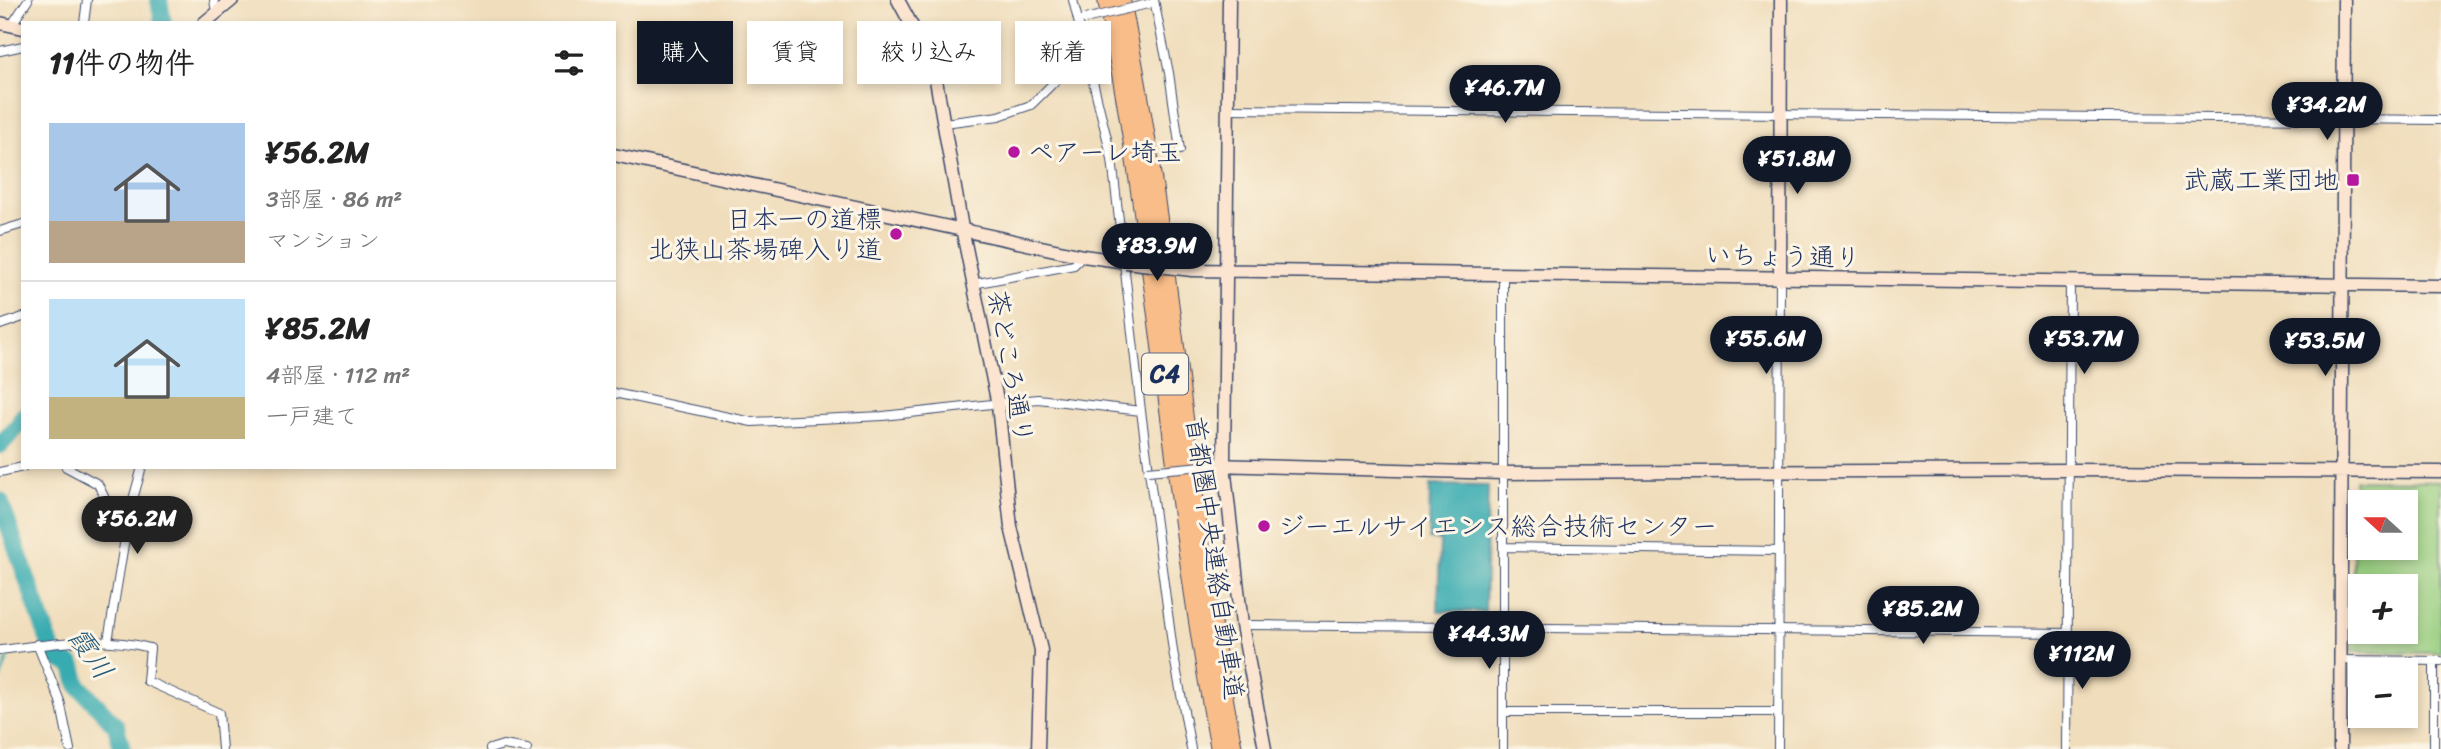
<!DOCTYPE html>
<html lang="ja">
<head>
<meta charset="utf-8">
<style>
  :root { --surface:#fff; --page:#f2f2f2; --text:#222; --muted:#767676; --line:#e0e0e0; --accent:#111827 }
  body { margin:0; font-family:Sriracha,"Klee One",sans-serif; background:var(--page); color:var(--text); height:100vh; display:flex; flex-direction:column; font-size:26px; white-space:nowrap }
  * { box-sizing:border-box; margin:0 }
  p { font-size:23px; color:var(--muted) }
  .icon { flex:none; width:38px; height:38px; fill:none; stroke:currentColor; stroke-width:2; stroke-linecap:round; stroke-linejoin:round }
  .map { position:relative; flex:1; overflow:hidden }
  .sheet { position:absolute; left:21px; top:21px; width:595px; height:448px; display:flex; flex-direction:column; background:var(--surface); border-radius:0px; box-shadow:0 4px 10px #0003 }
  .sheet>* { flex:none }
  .banner { position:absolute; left:637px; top:21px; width:665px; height:63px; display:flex; gap:14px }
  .needle { width:46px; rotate:291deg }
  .tools { position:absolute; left:2348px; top:490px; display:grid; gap:14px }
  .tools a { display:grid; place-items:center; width:70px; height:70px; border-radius:0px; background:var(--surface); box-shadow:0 4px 10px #0003; font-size:35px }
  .price { position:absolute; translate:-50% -60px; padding:0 16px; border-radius:24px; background:var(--accent); color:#fff; font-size:23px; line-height:46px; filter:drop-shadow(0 2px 4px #0008) }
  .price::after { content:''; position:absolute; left:50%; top:42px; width:21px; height:16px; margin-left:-10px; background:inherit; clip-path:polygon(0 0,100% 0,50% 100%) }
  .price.selected { background:#222; color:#fff }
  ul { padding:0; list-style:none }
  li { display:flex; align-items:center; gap:21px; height:175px; padding:0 28px }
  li+li { border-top:2px solid var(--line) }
  li span { display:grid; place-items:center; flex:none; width:196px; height:140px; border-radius:0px; color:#555 }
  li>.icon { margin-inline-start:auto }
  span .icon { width:84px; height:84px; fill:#fffc; stroke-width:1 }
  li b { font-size:30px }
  h2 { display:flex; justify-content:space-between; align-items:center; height:84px; padding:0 28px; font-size:30px }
  .tag { padding:0 24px; border-radius:0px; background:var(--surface); box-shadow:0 4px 10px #0003; font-size:24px; line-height:63px }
  .tag.selected { background:var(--accent); color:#fff }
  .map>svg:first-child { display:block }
  .green { fill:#98ce80; stroke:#5a7e6f; stroke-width:2; fill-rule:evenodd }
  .water { fill:#39abb1; stroke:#2a6d88; stroke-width:2 }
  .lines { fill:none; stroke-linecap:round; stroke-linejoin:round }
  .stream { stroke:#39abb1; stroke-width:2.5 }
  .river { stroke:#39abb1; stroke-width:18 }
  .street-casing { stroke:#3b496c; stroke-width:10 }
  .secondary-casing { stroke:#3b496c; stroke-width:15 }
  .highway-casing { stroke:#3b496c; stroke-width:18 }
  .street { stroke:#fff; stroke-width:8 }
  .secondary { stroke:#fce5d0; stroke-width:12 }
  .highway { stroke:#f8bd89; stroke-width:16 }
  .street-bridge-casing { stroke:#3b496c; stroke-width:10; stroke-linecap:butt }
  .secondary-bridge-casing { stroke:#3b496c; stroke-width:15; stroke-linecap:butt }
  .street-bridge { stroke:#fff; stroke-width:8 }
  .secondary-bridge { stroke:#fce5d0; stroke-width:12 }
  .poi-dot { fill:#b5179e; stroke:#fcf5e5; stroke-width:2.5 }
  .labels { text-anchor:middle; stroke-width:6; stroke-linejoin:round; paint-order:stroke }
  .shield { fill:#fcf5e5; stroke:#5e6a86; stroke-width:2 }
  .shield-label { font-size:24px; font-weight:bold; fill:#1b2f5e }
  .poi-label { font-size:26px; fill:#1b2f5e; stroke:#fcf5e5; text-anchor:start }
  .street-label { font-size:26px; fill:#1b2f5e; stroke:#fcf5e5 }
  .water-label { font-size:28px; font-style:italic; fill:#265a7b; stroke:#fcf5e5 }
</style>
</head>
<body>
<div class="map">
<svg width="2441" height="749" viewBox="0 0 2441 749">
  <rect width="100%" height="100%" fill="#fcf5e5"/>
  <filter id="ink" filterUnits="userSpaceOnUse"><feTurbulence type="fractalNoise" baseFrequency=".0143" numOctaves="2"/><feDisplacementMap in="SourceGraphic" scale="14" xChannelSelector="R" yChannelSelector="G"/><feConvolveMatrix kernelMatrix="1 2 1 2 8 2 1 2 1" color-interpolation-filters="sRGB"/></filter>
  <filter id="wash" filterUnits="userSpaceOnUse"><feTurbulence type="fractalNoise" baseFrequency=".00686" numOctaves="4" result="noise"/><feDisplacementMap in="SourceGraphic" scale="28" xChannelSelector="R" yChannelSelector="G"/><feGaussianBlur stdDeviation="1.57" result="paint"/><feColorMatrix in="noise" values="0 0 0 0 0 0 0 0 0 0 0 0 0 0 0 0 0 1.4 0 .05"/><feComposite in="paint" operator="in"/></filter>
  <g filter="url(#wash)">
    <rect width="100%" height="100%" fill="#f0ddbb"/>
    <path class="green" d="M2354,480L2441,481V653L2352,652ZM2361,502H2406V548H2361ZM2361,586H2406V632H2361Z"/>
    <path class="water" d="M1430,485L1488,486L1485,612L1438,611L1440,540L1429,539Z"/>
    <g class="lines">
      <path class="stream" d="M0,519L5,516
        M0,680L9,655"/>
      <path class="river" d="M159,0L163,23
        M0,445L18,426L23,416
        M0,501L54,656L73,666L78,685L116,726L122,749"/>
    </g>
  </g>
  <g filter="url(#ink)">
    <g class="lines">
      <defs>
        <path id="street" d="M214,0L216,12
          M1073,0L1112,159L1141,411
          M1154,0L1169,73L1180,150
          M84,23L87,0
          M11,26L28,0
          M0,51L23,46
          M1229,109L2441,120
          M944,123L999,116L1031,105L1087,50
          M0,231L23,224
          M1503,275V749
          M973,284L1074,265L1083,256
          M0,325L23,317
          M614,393L752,422L883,416L1038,399L1141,411L1173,651L1191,749
          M66,467L98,484L106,501L130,510
          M0,472L23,467
          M1503,547L1779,551
          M1242,625L2069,633
          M108,641L129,514L142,467
          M37,644L60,701L70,749
          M0,650C51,644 100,635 150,648L147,681L219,713L222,749
          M2340,660L2441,661
          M1504,712H1778
          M490,749L503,745L527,749
          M1778,749L1780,279
          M2067,749L2070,281
          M2434,749V661"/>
        <path id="secondary" d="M898,0L925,50L936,80L962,228L998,405L1011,527L1041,650L1038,749
          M1229,0L1224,465L1242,625L1265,749
          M0,23L23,28
          M204,23L232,0
          M614,155L1083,256L1126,262
          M1192,270L2441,286
          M1780,279L1781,0
          M1213,465L1503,473L2069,470L2441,472
          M2340,749L2344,0"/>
        <path id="highway" d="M1106,0C1157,248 1171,501 1219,749
          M1122,0C1173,248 1187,501 1234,749"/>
      </defs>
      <use href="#street" class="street-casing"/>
      <use href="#secondary" class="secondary-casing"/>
      <use href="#highway" class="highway-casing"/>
      <use href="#street" class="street"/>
      <use href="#secondary" class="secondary"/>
      <use href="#highway" class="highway"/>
      <defs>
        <path id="street-bridge" d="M1085,19L1148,4
          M1148,471L1213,465"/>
        <path id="secondary-bridge" d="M1126,262L1192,270"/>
      </defs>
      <use href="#street-bridge" class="street-bridge-casing"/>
      <use href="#secondary-bridge" class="secondary-bridge-casing"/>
      <use href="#street-bridge" class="street-bridge"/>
      <use href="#secondary-bridge" class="secondary-bridge"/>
    </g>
  </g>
  <g class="poi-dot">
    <circle cx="1014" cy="152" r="7"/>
    <rect x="2346" y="173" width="14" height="14" rx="3.5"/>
    <circle cx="896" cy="234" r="7"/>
    <circle cx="1264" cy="526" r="7"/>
  </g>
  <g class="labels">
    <rect class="shield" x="1142" y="353.5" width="46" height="41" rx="5"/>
    <g class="shield-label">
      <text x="1165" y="382">C4</text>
    </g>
    <g class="poi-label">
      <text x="1028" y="161">ペアーレ埼玉</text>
      <text x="2339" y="189" text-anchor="end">武蔵工業団地</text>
      <text x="882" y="228" text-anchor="end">日本一の道標<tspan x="882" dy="30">北狭山茶場碑入り道</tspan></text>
      <text x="1278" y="535">ジーエルサイエンス総合技術センター</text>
    </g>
    <g class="street-label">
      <text transform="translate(1783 256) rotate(1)" y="9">いちょう通り</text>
      <text transform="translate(1011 367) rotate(80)" y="9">茶どころ通り</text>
      <text transform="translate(1215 558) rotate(82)" y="9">首都圏中央連絡自動車道</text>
    </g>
    <g class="water-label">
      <text transform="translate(91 653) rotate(55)" y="10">霞川</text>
    </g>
  </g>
</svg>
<div class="tools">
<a><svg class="needle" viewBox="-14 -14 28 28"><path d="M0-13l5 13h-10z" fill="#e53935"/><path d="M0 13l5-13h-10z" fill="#767676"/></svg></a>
<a>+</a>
<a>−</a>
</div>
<b class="price" style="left:1505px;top:125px">¥46.7M</b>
<b class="price" style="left:2327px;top:142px">¥34.2M</b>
<b class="price" style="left:1797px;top:196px">¥51.8M</b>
<b class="price" style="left:1157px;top:283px">¥83.9M</b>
<b class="price" style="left:1766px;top:376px">¥55.6M</b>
<b class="price" style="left:2084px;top:376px">¥53.7M</b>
<b class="price" style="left:2325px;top:378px">¥53.5M</b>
<b class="price selected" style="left:137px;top:556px">¥56.2M</b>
<b class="price" style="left:1923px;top:646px">¥85.2M</b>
<b class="price" style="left:1489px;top:671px">¥44.3M</b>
<b class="price" style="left:2082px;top:691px">¥112M</b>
<div class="banner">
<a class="tag selected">購入</a>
<a class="tag">賃貸</a>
<a class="tag">絞り込み</a>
<a class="tag">新着</a>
</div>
<section class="sheet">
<h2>11件の物件<svg class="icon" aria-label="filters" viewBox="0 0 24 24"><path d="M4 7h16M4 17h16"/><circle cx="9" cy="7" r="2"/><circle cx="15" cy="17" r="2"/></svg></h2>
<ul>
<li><span style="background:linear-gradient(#a9c7e8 70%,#b9a48a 0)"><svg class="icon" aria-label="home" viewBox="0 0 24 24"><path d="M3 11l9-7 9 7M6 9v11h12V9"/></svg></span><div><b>¥56.2M</b><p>3部屋 · 86 m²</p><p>マンション</p></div></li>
<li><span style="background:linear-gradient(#bfe0f5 70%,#c2b280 0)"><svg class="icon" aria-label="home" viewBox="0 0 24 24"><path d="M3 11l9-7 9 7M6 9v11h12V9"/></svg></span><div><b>¥85.2M</b><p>4部屋 · 112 m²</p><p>一戸建て</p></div></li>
</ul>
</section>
</div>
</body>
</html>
